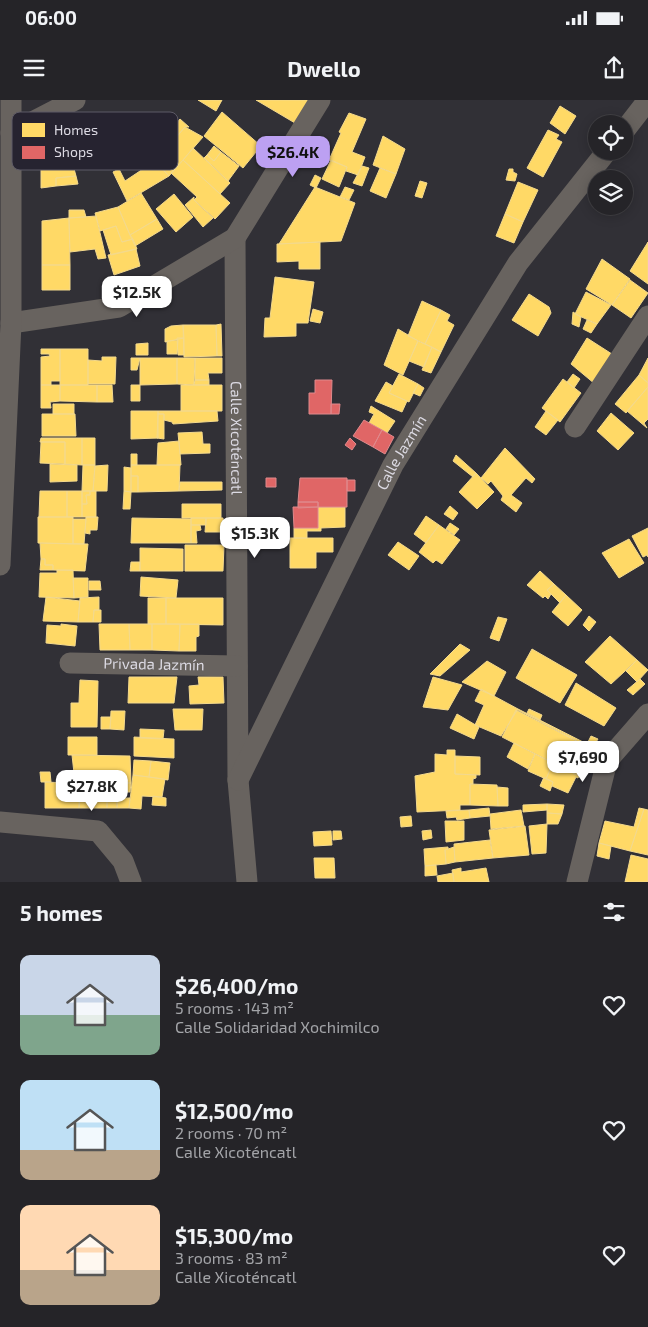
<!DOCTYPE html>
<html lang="en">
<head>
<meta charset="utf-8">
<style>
  :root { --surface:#252428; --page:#313034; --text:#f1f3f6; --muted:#a3a4a8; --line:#424145; --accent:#bca0f2 }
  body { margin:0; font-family:"Exo 2",sans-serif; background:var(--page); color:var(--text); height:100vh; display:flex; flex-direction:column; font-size:19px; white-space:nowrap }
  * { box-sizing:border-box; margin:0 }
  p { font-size:16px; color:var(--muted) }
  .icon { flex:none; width:28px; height:28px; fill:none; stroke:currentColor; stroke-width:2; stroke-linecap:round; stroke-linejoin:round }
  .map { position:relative; height:782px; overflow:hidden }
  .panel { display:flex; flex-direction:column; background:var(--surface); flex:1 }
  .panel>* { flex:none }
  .fabs { position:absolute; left:588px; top:15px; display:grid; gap:10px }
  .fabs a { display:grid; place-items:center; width:45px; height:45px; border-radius:50%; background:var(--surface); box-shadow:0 2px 12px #0003,0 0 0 1px var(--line); font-size:25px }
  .price { position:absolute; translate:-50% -42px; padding:0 11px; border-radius:10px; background:#fff; color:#222; font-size:16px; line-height:32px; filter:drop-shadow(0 1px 2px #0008) }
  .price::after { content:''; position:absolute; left:50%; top:30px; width:15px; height:11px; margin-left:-8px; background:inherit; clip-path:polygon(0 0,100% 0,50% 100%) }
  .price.on { background:var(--accent); color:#111 }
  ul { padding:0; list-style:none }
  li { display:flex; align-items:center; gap:15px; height:125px; padding:0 20px }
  li span { display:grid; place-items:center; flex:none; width:140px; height:100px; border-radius:10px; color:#555 }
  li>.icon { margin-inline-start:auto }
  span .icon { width:60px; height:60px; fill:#fffc; stroke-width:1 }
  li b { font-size:21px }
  h2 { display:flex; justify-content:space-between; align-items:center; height:60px; padding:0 20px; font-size:21px }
  .status { display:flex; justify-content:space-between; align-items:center; height:35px; padding:0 25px; background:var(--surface); direction:ltr }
  .status svg { height:14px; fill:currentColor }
  header { display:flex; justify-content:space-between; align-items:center; height:65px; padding:0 20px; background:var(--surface); font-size:22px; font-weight:700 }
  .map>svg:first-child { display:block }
  .homes { fill:#ffd966; stroke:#f4d98c }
  .shops { fill:#e06666; stroke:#df898c }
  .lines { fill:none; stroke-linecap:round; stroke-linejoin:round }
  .street { stroke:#68635f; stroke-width:21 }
  .labels { text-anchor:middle; stroke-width:5; stroke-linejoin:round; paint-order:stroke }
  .street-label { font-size:15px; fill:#dcdae3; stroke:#262330 }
  .key { fill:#262330; stroke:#5d5a66; stroke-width:1 }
  .key-label { font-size:14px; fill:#dcdae3 }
</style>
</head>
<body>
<div class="status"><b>06:00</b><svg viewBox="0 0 49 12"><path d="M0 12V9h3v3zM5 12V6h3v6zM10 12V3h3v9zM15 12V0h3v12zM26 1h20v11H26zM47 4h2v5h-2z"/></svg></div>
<header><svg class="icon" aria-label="menu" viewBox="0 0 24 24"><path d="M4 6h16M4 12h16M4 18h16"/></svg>Dwello<svg class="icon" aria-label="share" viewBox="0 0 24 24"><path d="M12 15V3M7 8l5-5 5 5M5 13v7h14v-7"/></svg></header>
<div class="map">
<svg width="648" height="782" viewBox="0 0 648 782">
  <rect width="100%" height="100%" fill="#313036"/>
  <path class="homes" d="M198,0H222L216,11Z
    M256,0H309L295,23Z
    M560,6L576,16L565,34L550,23Z
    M222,12L261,46L243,68L204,36Z
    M349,13L366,19L352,52L365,57L358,75L346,71L347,67L329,60L341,33L339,32Z
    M180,19L189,27H185L175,39L168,33Z
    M185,27L203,37L169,76L155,61Z
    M548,30L559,35L556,39L562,42L543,77L527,68Z
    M383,36L405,49L396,74L373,65Z
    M67,43L76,76L56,78V86L41,88V47Z
    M214,46L221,52L214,61L207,55Z
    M193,48L230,83L220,94L183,60Z
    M221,52L239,66L228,81L204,58L207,55L214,61Z
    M183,60L230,103L215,119L194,100L197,97L171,73Z
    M331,60L347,67L339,87L322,79Z
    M155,61L169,76L127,101L113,72L119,69L125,81Z
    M362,66L369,68L362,86L353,83Z
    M380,68L396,74L386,98L370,91Z
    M509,69H513V72L517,74L515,81L506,80Z
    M315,75L321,78L316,88L310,85Z
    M76,76L78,84L56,86V78Z
    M420,81L427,83L422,98L415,96Z
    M518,82L538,90L523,122L505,114Z
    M315,87L355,103L341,141L279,144Z
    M345,87L354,90L349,100L340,97Z
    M141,93L157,119L130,135L118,107Z
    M174,94L193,117L176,132L156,109Z
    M194,97V100L213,118L203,127L185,105Z
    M118,107L130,135L133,139L122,142L116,126L100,131L95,113Z
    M69,110H84L86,117L69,118Z
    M505,114L523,122L514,143L496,136Z
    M96,116L106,158L98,159L95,149L70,152L69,118Z
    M69,118L70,165H42V121Z
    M157,119L163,129L135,146L130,135Z
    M116,126L122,142L133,139L137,149L111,155L103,130Z
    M320,142V169H299V161L277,162V144Z
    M648,142V184L630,171Z
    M136,149L140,166L114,175L108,155Z
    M602,159L630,179L612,205L586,189Z
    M42,165H70V190H42Z
    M275,177L314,182L308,223H296V236L264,237L265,218H270Z
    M630,180L648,193L631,218L612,205Z
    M586,192L611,205L597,224L575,214Z
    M529,194L549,207L551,213L538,236L512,220Z
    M422,201L441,210L425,244L408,236Z
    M313,209L323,212L320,223L310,221Z
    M441,210L450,215L447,221L454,225L441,252L425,244Z
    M573,212L581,217L579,227L572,224Z
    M587,220L597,224L591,233L583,229Z
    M221,224L222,256H217L216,225Z
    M183,225L184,238L165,242V229L171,226Z
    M183,225H216L217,256L184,257Z
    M398,229L418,241L403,275L384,265Z
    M177,238H184V255H178Z
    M587,238L615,256L595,284L571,264Z
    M178,240L177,254H167V241Z
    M418,241L432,247L424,267L409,261Z
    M148,243V255H136V244Z
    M432,247L441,252L431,273L422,270Z
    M41,249H60V281H51V285H41V257L50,256L49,254H41Z
    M60,249H88V285H60Z
    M102,257H116L115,284H88V260L102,261Z
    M131,258H140L137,270H131Z
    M140,258H177V284L140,285Z
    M177,258H195L194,285L177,284Z
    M195,258H222V273H208L209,280H195Z
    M648,258V283L639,275Z
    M399,274L418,284L409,302L389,293Z
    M573,274L580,279L574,288L567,282Z
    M639,275L648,283V287L626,313L615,304Z
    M563,279L581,293L560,322L542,308Z
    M195,280H209V285H194Z
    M386,282L393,286L389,293L407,301L402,312L375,301Z
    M418,284L424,288L420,296L413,293Z
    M41,285H60V301L50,302L51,308H41Z
    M60,285H97V302L60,301Z
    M97,285H112L113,302H97Z
    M131,285H140V301H131Z
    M181,285H222V311H181Z
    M648,287V319L644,323L647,328L627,311Z
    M53,304H74V314H53Z
    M371,306L395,321L387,333L369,323L374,314L369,312Z
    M131,311H158V338L131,339Z
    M158,311H217L218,321L173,324L172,322L164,320V314H158Z
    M546,311L558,320L546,335L535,327Z
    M611,313L634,333L618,350L597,331Z
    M42,314H75L76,336H42Z
    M158,314H164V339L157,338Z
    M202,332L203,344H210V353L180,354L178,333Z
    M41,338H82V365L65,364V342H40Z
    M82,338H95V365H82Z
    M179,341L181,365H157L158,343Z
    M41,342H65V364L40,363Z
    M505,348L535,379L532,383L526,378L511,395L522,403L516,412L501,400L503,396L491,381L488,384L481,378Z
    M131,354H137V365H131Z
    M456,355L476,373L473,377L453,361Z
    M50,364L77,365V381L50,382Z
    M83,365H95L93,391H82Z
    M108,365L107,391H93L95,366Z
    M131,365H180L179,391L138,392V376H131Z
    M124,367L131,368V392L124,391Z
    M476,373L494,392L477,409L459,392Z
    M131,376H138V392H131Z
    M180,382H222V390L179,391Z
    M40,391H67V417H39Z
    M67,391H82V417H67Z
    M82,391H90V395H86L87,404H82Z
    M90,391H96V417H82V404H87L86,395H90Z
    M124,391L131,392L130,409H123Z
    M182,404H221V418H182Z
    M450,406L458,413L453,420L444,414Z
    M318,407H345V427L321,428V431H307V438H294V428H318Z
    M426,416L439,425L426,443L414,434Z
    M38,417H73V444L38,443Z
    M86,417H98L97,430H90V434L85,433Z
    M132,418L191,419V443H131Z
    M191,418H206V425H191Z
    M206,418H223L224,432H205Z
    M73,419H86L84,444H73Z
    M450,423L459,429L454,435L446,429Z
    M191,425H200L201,430L196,431L197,443H191Z
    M439,425L460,440L442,464L436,460L433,463L419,452Z
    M648,428V457L647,455L643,457L632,436Z
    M290,438H333V452H316V468H290Z
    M629,439L644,463L619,478L602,453Z
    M398,442L419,456L409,470L388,455Z
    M40,443L88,444L85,471L53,470V465H45V459H41Z
    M185,445H224L223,471H185Z
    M140,448L183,449V471H140Z
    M41,459H45V465H53V470H40Z
    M131,462H140V471H130Z
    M57,470H73L74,498L39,497L40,473H57Z
    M540,471L554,484L547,490L551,494L548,499L545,496L543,498L527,485Z
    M141,477L178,480L176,498L140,496Z
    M73,478H88V497L74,498Z
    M89,481H100L101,490H89Z
    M554,484L566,495L560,503L547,490Z
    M566,495L582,510L568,526L552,512Z
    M46,497L80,501L78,522L43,521Z
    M99,497V510H94L93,522H78L80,498Z
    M148,498H166V524H148Z
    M166,498H223V525L166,524Z
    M94,510H101V522H93Z
    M589,516L596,522L589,531L583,525Z
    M498,517L507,519L499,541L490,538Z
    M61,524L77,526L75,546L46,543L47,525L61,526Z
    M99,524H129L130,550H100Z
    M129,524H152V550H130Z
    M152,524H180L179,551L152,550Z
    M180,524H199V536L196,537V551H179Z
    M610,536L637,560L611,584L585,562Z
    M460,544L470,550L440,576L430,574Z
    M532,549L577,575L560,603L516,578Z
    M637,560L648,570L637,582L626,571Z
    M487,561L506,572L494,596L462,582Z
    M129,577H177L174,603H128Z
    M198,577H223L224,603L190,604L189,586L199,585Z
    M433,577L462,585L448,610L423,607Z
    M640,579L645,584L633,595L627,590Z
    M80,580L98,581L97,627H71V603H79Z
    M576,583L616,608L604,626L565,605Z
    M481,589L518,609L501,636L475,625L484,605L475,601Z
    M173,609H203L202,630H175Z
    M518,609L587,644L593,647L592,649L518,610Z
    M529,609L542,615L540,620L527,613Z
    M516,610L592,649L579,676L502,637Z
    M111,611H125L124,630L110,629Z
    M457,614L479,627L474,639L450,628Z
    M101,617H111L110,629H101Z
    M140,629L164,630L163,639L140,638Z
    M591,636L598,639L593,647L587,644Z
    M68,637H97V655H68Z
    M134,637L174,639V658L134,656Z
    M514,643L535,654L528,669L507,657Z
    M447,650H455V674L476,675V678L473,679V684H470V705H460V710L417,712L415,676L435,672V654L447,655Z
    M535,654L553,663L546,679L528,671Z
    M72,655L130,656L131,683L75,682Z
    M455,656L480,657V675L455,674Z
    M134,660L151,661L149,677L133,675Z
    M151,661L170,663L168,680L149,677Z
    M553,663L579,676L578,678L576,677L568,693L552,686L553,682L546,679Z
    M40,672H50L51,682H41Z
    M133,675L165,679L162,697L142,696L141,709L129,708Z
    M544,677L553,682L550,691L540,686Z
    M45,682L69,683V688L80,689L79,708H45Z
    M69,683H107V708H79L80,689L69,688Z
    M107,683H114L115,695H107Z
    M114,683H116L117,708H107V695H115Z
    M116,683H131L130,692H117Z
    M470,684L497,685L498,706L470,705Z
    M497,687L508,688V706H498Z
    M153,696L166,698V706L152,705Z
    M117,698H130L129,708H117Z
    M547,704L564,705L562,714L547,713Z
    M547,704V710L523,712V705Z
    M489,708L490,716L470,718L469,710Z
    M639,708L644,709L630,751L599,743L605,721L634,727Z
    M644,709L648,710V755L630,751Z
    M469,710L470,718L457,720L456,717L447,718L446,711Z
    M521,710L524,726L491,729L490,714Z
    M547,713L562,714L558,724H547Z
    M411,716L412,726L401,727L400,717Z
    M445,721H464V740L446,742Z
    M547,724L546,753L532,754L529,726Z
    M525,726L529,755L493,758L489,730Z
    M431,730L432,738L423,740L422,731Z
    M331,731L332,745L314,746L313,732Z
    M333,731H341L342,739L333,740Z
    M490,740L493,758L455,762L454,744Z
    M599,743L611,746L609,759L597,756Z
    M448,747V749L445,750L446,764L425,766L424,749Z
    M454,747L455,762L446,764L445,750Z
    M631,755L648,759V782H625Z
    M314,758H334L335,778H315Z
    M436,765L437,775L425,776V766Z
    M461,768V772L486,768L489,782H454L452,770Z
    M453,773L454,782H438L437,776Z"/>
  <path class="shops" d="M315,280H332L331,314H309V293H315Z
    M331,304H340L339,314H331Z
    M364,320L382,330L373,347L353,336Z
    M382,330L394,337L385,354L373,347Z
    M350,338L356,344L352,350L345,345Z
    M266,378H276V387H266Z
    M300,378H347V407H318V402H298Z
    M347,380H355V391H347Z
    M298,402H318V407L298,408Z
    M293,407H318V428H294Z"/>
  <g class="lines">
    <g class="street">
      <path d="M624,31L648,0"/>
      <path d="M11,33L75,0"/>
      <path id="s1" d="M235,138L238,680L247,782"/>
      <path d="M11,223L119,207L235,138L320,0"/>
      <path d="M575,327L648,216"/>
      <path d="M0,465L11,223V0"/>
      <path id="s2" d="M70,563L237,566"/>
      <path id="s3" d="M238,680L393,365L518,163L607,51"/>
      <path d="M0,722L98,731L123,761L131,782"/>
      <path d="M577,782L607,661L648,614"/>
    </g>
  </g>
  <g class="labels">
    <g class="street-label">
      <text dy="5" stroke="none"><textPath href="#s1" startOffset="200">Calle Xicoténcatl</textPath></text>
      <text dy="5" stroke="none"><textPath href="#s3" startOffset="366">Calle Jazmín</textPath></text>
      <text dy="5" stroke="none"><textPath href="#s2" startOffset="84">Privada Jazmín</textPath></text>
    </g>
  </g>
  <rect x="12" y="12" width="166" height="58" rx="8" class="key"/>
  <rect x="22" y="23" width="23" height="14" fill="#ffd966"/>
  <rect x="22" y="46" width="23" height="13" fill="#e06666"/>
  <g class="key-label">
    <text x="54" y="35">Homes</text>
    <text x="54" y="57">Shops</text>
  </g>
</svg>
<div class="fabs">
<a><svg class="icon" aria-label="locate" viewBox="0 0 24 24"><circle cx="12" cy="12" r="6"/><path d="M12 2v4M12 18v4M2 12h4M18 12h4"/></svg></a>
<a><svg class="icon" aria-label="layers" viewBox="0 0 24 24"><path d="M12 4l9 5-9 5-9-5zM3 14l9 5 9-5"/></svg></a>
</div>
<b class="price on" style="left:293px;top:78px">$26.4K</b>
<b class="price" style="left:137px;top:218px">$12.5K</b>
<b class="price" style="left:255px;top:459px">$15.3K</b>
<b class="price" style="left:583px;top:683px">$7,690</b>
<b class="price" style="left:92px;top:712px">$27.8K</b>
</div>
<section class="panel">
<h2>5 homes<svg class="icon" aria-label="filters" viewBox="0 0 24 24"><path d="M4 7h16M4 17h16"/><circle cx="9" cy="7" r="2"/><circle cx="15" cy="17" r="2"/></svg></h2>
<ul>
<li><span style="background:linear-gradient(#c9d6e8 60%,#7fa58c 0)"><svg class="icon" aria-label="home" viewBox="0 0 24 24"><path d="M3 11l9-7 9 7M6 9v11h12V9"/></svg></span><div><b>$26,400/mo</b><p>5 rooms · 143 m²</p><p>Calle Solidaridad Xochimilco</p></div><svg class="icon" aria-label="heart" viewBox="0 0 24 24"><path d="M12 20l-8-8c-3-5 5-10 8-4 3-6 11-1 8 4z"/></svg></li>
<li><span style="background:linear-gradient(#bfe0f5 70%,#b9a48a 0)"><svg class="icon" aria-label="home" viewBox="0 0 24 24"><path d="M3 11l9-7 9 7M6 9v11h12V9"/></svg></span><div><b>$12,500/mo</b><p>2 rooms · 70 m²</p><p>Calle Xicoténcatl</p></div><svg class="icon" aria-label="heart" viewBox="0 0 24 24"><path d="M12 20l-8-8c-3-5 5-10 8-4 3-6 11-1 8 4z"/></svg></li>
<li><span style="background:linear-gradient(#ffd9b3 65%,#b9a48a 0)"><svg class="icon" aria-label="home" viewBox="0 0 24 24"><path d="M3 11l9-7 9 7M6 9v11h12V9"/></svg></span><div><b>$15,300/mo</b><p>3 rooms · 83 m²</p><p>Calle Xicoténcatl</p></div><svg class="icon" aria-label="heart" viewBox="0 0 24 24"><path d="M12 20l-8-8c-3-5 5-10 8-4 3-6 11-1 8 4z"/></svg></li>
</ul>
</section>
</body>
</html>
